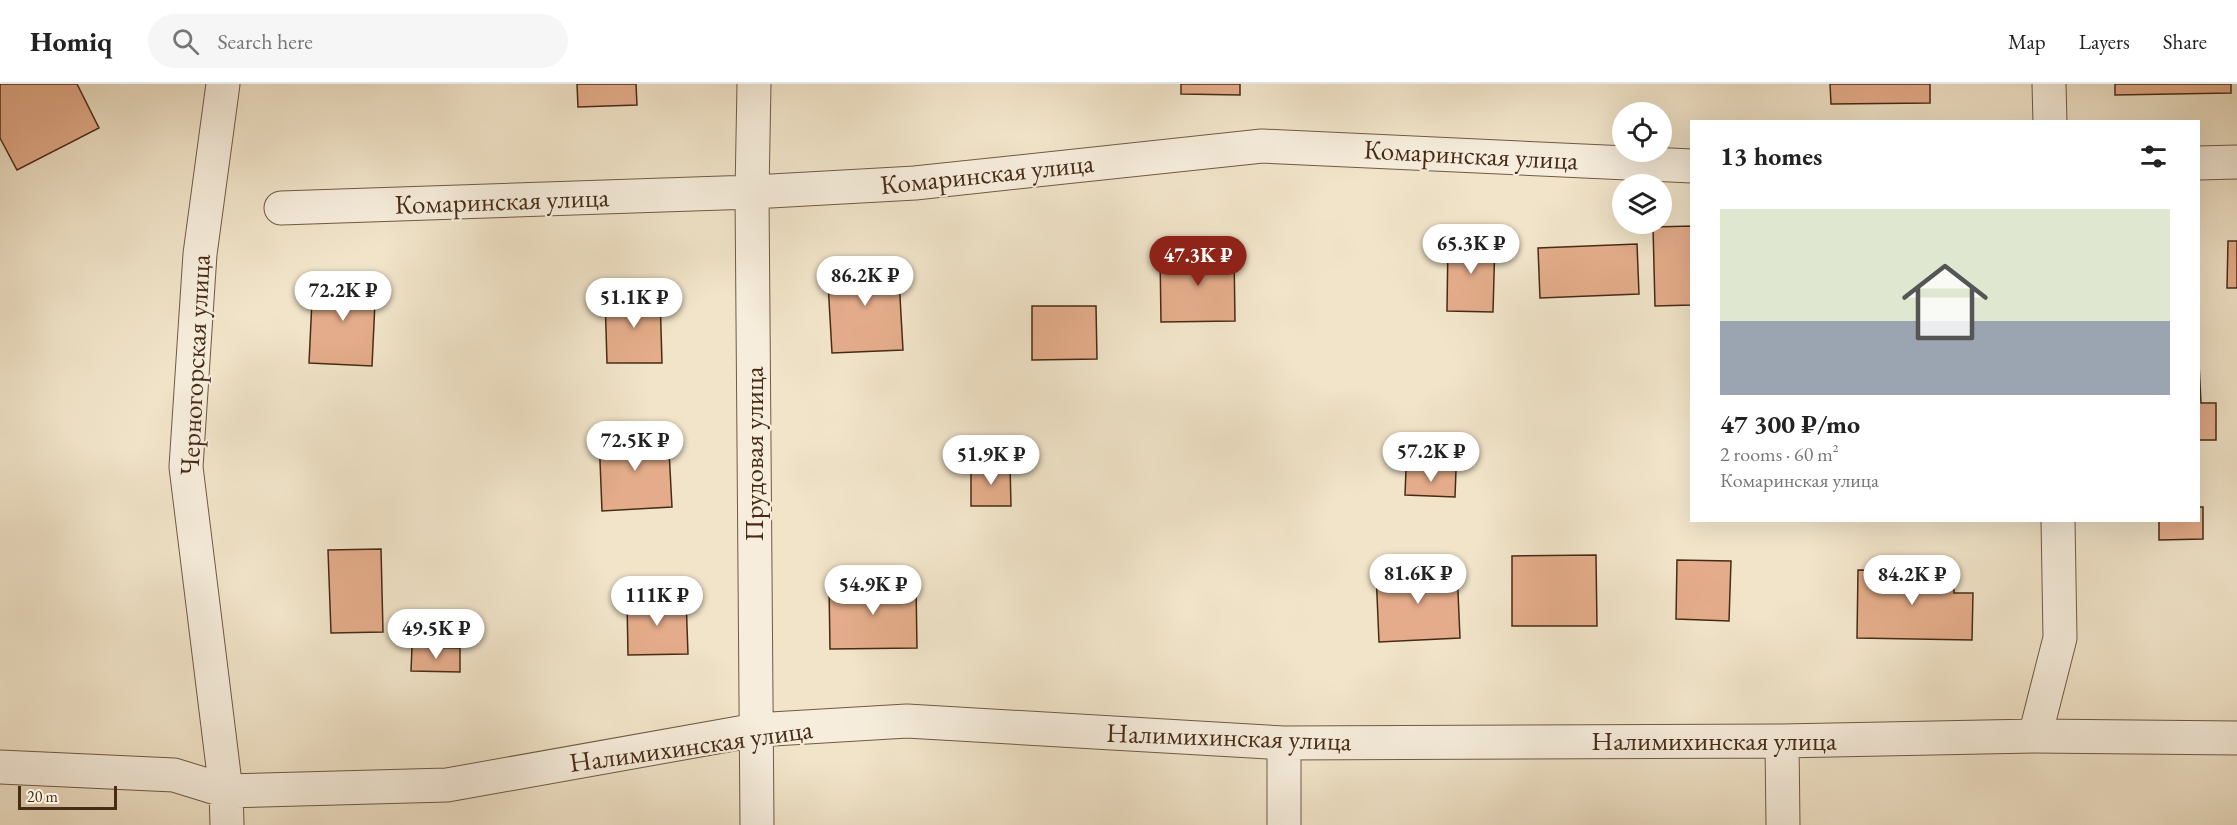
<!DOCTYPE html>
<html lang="en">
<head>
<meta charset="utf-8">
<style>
  :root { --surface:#fff; --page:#f6f6f6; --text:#222; --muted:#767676; --line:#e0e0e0; --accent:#8f2418 }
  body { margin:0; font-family:"EB Garamond",serif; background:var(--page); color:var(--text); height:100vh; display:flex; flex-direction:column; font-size:22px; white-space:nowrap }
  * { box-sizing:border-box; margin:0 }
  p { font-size:20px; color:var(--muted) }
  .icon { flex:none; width:33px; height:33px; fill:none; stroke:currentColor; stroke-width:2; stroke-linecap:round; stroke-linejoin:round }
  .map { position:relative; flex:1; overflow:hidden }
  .details { position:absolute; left:1690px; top:36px; width:510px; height:402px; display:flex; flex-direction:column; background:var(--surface); border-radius:0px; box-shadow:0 6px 24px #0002 }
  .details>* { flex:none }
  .fabs { position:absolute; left:1612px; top:18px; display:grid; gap:12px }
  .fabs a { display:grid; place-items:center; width:60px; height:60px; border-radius:50%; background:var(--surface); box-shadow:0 6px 24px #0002; font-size:30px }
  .scale { position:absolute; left:18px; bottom:15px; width:99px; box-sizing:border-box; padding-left:6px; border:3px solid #472b15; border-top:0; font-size:16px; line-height:21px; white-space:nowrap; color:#472b15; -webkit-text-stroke:4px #f6eddc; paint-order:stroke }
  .price { position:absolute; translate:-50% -51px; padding:0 14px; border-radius:21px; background:#fff; color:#222; font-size:20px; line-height:39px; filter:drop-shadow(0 2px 3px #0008) }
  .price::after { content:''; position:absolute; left:50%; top:36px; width:18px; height:14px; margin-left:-9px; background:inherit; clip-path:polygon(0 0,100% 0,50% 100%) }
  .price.selected { background:var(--accent); color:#fff }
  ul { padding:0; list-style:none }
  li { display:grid; align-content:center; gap:12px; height:318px; padding:0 30px }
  li span { display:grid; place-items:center; height:186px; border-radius:0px; color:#555 }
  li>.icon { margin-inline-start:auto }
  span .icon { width:108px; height:108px; fill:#fffc; stroke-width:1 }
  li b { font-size:26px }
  h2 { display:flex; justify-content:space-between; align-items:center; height:72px; padding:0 30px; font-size:26px }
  header { display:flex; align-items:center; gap:36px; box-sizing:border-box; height:84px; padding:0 30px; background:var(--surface); border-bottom:2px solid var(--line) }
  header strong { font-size:28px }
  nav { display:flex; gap:33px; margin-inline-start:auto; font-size:21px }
  .search { width:420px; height:54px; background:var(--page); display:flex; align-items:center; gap:15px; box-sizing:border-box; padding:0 21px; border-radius:33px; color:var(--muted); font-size:22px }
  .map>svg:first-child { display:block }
  .building { fill:#e4ac8a; stroke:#472b15; stroke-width:1.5 }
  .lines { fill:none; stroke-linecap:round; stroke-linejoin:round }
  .minor-casing { stroke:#725942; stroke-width:35 }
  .minor { stroke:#f6eddc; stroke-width:33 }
  .labels { text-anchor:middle; stroke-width:4.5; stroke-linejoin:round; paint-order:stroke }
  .street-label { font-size:27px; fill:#472b15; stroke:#f6eddc }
</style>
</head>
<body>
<header>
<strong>Homiq</strong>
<div class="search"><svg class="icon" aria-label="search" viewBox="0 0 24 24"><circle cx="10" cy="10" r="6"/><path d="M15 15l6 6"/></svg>Search here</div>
<nav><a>Map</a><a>Layers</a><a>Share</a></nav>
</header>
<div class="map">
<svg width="2237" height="741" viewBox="0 0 2237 741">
  <rect width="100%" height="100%" fill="#f1e4c9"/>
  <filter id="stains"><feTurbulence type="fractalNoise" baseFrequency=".00333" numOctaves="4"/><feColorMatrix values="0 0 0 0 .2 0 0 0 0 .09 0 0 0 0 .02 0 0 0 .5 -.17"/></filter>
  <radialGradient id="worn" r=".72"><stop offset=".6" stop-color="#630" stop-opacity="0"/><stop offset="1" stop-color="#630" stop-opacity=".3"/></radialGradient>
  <path class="building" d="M0,0H77L99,44L17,86L0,54Z
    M577,0H636L637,21L578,23Z
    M1181,0H1240V11L1181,10Z
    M1830,0H1930V19L1831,20Z
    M2115,0H2231V9L2115,11Z
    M1692,142V221L1655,222L1653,143Z
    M1448,155L1495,156L1493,228L1447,227Z
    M2228,157H2237V204H2227Z
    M1637,160L1639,210L1540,214L1538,164Z
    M1234,168L1235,237L1161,238L1160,169Z
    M898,177L903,266L832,269L827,181Z
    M313,195L376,197L372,282L309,279Z
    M660,211L662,279H607L605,212Z
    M1032,222H1096L1097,275L1032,276Z
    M2199,279L2201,319H2216V356H2199Z
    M668,348L672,423L602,427L599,352Z
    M1010,381L1011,422H971V382Z
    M1406,385L1456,386L1455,413L1405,411Z
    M2199,423H2203V455L2159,456V436H2199Z
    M381,465L383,548L331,549L328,466Z
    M1596,471L1597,542H1512V472Z
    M1677,476L1731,477L1729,537L1676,535Z
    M1457,485L1460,554L1379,558L1376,488Z
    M1858,486L1954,487V509H1973L1972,556L1857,554Z
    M829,500H916L917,564L830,565Z
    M686,514L688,570L628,571L627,516Z
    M412,563L460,564V588L411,587Z"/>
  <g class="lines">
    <defs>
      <path id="minor" d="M223,0L200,170L186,383L226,707L227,741
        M754,0L752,108L757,741
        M2049,0L2050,38
        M2199,79L2237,78
        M281,124L752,108L915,99L1262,62L1692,82
        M2035,652L2060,554L2058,436
        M1782,657L1783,741
        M1284,659V741
        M0,683L174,691L226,707L447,701L756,646L907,637L1284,659L1782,657L2035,652L2237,654"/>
    </defs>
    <use href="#minor" class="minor-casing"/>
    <use href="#minor" class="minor"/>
  </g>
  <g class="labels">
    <g class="street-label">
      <text transform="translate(1471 71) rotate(3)" y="9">Комаринская улица</text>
      <text transform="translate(987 90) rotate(-6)" y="9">Комаринская улица</text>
      <text transform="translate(502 117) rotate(-2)" y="9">Комаринская улица</text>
      <text transform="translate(195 281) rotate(-87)" y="9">Черногорская улица</text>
      <text transform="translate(754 370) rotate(-90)" y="9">Прудовая улица</text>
      <text transform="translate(1229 653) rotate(2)" y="9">Налимихинская улица</text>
      <text x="1714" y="666">Налимихинская улица</text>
      <text transform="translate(691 662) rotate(-8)" y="9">Налимихинская улица</text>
    </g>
  </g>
  <rect width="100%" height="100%" filter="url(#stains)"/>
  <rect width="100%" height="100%" fill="url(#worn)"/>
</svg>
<div class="fabs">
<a><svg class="icon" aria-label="locate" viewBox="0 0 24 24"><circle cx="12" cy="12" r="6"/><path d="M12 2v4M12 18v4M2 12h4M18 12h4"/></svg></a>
<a><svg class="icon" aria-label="layers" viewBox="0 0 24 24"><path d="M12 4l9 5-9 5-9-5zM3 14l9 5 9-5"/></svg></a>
</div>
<div class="scale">20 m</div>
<b class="price" style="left:1471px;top:191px">65.3K ₽</b>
<b class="price selected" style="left:1198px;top:203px">47.3K ₽</b>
<b class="price" style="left:865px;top:223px">86.2K ₽</b>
<b class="price" style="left:343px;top:238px">72.2K ₽</b>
<b class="price" style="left:634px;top:245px">51.1K ₽</b>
<b class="price" style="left:635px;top:388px">72.5K ₽</b>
<b class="price" style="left:1431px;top:399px">57.2K ₽</b>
<b class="price" style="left:991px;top:402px">51.9K ₽</b>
<b class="price" style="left:1418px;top:521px">81.6K ₽</b>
<b class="price" style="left:1912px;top:522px">84.2K ₽</b>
<b class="price" style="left:873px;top:532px">54.9K ₽</b>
<b class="price" style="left:657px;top:543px">111K ₽</b>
<b class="price" style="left:436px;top:576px">49.5K ₽</b>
<section class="details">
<h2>13 homes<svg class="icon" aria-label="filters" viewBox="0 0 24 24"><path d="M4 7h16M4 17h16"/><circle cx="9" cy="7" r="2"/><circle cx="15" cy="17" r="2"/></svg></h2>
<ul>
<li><span style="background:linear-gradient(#dfe7d0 60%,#9aa5b1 0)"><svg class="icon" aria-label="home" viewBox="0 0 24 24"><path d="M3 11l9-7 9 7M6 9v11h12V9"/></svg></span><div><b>47 300 ₽/mo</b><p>2 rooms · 60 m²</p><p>Комаринская улица</p></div></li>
</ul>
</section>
</div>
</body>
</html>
